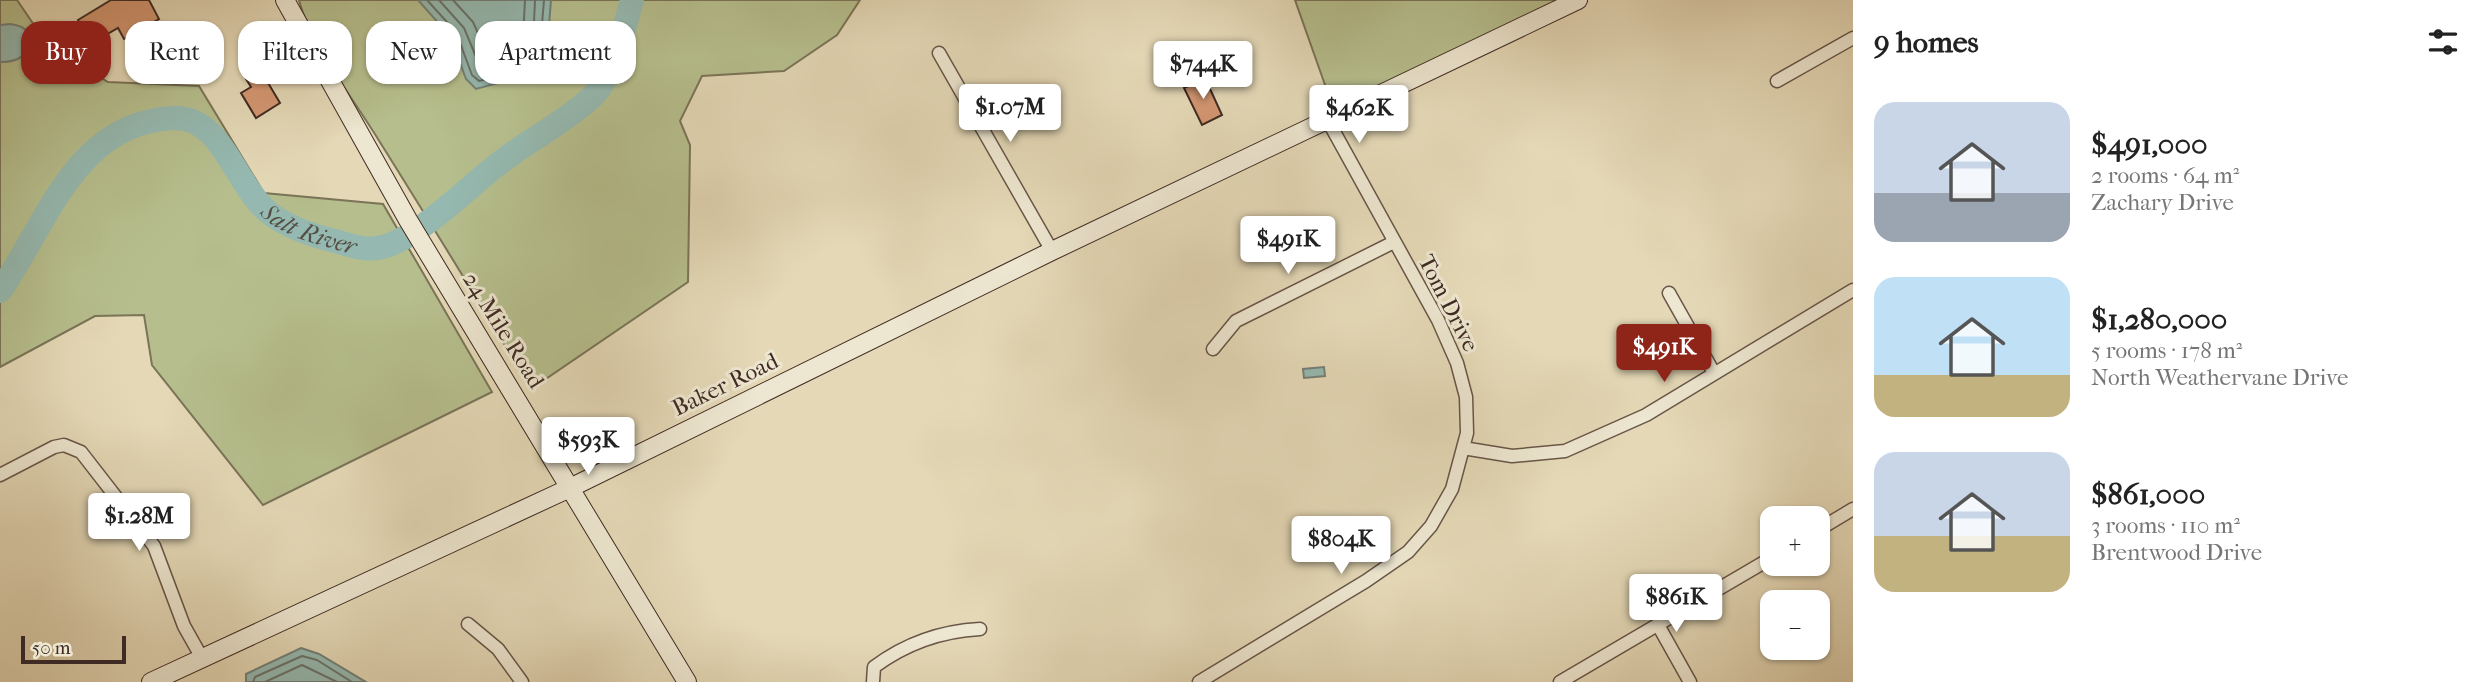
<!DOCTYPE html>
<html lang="en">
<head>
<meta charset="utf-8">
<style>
  :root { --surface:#fff; --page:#f2f2f2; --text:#222; --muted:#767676; --accent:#8f2418 }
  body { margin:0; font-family:"IM FELL French Canon",serif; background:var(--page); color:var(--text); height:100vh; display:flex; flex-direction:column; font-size:26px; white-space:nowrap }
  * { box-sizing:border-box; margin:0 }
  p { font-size:23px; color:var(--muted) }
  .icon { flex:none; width:38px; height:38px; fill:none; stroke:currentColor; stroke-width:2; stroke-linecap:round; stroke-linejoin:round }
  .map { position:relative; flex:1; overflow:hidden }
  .drawer { display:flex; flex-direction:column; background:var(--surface); width:630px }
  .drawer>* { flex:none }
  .banner { position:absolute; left:21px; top:21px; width:665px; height:63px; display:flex; gap:14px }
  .controls { position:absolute; left:1760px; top:506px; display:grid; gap:14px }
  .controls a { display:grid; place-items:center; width:70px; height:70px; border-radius:14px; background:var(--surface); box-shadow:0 2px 5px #0004; font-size:35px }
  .scale { position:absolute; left:21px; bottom:18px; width:105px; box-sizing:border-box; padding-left:7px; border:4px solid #3f2b23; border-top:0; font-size:19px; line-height:24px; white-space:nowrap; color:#3f2b23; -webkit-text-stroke:5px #ede6d0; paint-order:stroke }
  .price { position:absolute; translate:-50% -60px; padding:0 16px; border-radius:7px; background:#fff; color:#222; font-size:23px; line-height:46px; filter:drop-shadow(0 2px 4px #0008) }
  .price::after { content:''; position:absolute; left:50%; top:42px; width:21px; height:16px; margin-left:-10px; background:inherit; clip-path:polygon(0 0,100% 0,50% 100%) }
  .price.current { background:var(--accent); color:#fff }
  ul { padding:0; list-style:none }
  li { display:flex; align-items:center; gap:21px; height:175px; padding:0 21px }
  li span { display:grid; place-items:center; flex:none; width:196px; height:140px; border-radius:21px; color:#555 }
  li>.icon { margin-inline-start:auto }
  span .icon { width:84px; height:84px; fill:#fffc; stroke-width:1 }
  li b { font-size:30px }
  h2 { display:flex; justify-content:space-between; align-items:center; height:84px; padding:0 21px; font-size:30px }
  .chip { padding:0 24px; border-radius:21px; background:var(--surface); box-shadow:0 2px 5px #0004; font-size:24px; line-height:63px }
  .chip.current { background:var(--accent); color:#fff }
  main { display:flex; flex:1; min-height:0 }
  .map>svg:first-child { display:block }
  .green { fill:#b6be8d; stroke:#7a7458; stroke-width:2 }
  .water { fill:#95b9b0; stroke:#738078; stroke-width:2 }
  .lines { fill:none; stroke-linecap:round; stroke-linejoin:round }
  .shore { stroke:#6a726a; stroke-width:2 }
  .river { stroke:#95b9b0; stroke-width:24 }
  .building { fill:#d49772; stroke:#3f2b23; stroke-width:2 }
  .street-casing { stroke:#685648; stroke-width:15 }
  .secondary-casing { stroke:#3f2b23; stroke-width:20 }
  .street { stroke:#ede6d0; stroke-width:12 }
  .secondary { stroke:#ede6d0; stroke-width:18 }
  .labels { text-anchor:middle; stroke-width:6; stroke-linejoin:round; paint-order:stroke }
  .street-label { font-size:23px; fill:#3f2b23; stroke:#ede6d0 }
  .water-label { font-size:24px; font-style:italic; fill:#544e46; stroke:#ede6d0 }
</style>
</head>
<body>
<main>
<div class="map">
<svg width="1853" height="682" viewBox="0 0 1853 682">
  <rect width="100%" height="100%" fill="#e4d8b6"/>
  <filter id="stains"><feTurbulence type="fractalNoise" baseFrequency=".00286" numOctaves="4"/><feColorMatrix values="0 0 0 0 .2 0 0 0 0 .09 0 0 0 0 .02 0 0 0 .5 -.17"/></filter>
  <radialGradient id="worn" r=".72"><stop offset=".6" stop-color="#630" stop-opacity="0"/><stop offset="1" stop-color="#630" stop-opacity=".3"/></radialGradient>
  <path class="green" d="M0,0H17L47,44L108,82L199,86L264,193L383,204L492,392L263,505L152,365L144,315L95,316L0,367Z
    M299,0H860L837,35L784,71L702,76L680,121L690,145L688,282L531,389C481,305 430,222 378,139C354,100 310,43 299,0Z
    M1295,0H1583L1336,116Z"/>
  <path class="water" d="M418,0H551L547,51L509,80L476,89L466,79L450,36Z
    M10,24C25,26 28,30 32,44C24,58 16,62 0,62V25Z
    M1324,367L1325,376L1304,378L1303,369Z
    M301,648L319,654L366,682H246V674Z"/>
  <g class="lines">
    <path class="shore" d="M427,0L456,32L472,75L479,81L506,74L540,48L544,0
      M439,0L464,28L482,71L502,66L533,43L535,0
      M453,0L473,22L489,58L499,55L523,38L525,0
      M253,682L255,677L302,656L317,660L352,682
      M265,682L302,665L337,682"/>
    <path class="river" id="s1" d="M0,291C48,222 76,121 175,118C224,117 236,190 272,215C290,228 314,236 335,241C353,246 368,252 386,246C418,237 470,186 497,165C527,141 564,123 592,97C616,73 623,31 632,0"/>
  </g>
  <path class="building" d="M111,0H149L159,19L124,39L118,28L92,43L78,20Z
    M206,33L219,57L205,64L192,41Z
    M1176,58L1182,72L1168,78L1162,63Z
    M261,71L280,103L256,118L241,93L251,87L246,79Z
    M1205,78L1222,115L1202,125L1184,88Z"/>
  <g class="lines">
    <defs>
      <path id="street" d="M939,53L1052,251
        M1777,81L1853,38
        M1669,293L1714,373
        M1213,349L1236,321L1394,242
        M1463,448L1512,456L1565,451L1646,415L1853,290
        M0,475L54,447L64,445L81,452L154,546L184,626L202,658
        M1818,530L1853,509
        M468,624L498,649L522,682
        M1658,625L1690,682
        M873,682L874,667C905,644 942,631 980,629
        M1199,682L1366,581L1408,552L1431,526L1452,489L1467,433L1466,397L1457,363L1438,320L1327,119
        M1560,682L1773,557"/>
      <path id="secondary" d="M285,0L408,220L687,682
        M151,682L572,487L1052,251L1578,0"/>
    </defs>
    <use href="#street" class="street-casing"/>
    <use href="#secondary" class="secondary-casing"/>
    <use href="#street" class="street"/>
    <use href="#secondary" class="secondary"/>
  </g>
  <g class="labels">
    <g class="street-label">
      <text transform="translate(1449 303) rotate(63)" y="8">Tom Drive</text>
      <text transform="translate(504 330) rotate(58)" y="8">24 Mile Road</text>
      <text transform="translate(725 384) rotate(-26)" y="8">Baker Road</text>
    </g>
    <g class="water-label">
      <text dy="8" stroke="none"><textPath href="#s1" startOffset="441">Salt River</textPath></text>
    </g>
  </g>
  <rect width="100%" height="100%" filter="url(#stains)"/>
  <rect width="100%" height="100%" fill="url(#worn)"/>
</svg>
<div class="controls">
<a>+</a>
<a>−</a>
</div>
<div class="scale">50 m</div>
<b class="price" style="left:1203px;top:101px">$744K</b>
<b class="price" style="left:1010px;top:144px">$1.07M</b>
<b class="price" style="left:1359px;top:145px">$462K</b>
<b class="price" style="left:1288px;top:276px">$491K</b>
<b class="price current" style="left:1664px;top:384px">$491K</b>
<b class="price" style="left:588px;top:477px">$593K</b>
<b class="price" style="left:139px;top:553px">$1.28M</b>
<b class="price" style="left:1341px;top:576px">$804K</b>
<b class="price" style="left:1676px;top:634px">$861K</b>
<div class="banner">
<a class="chip current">Buy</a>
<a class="chip">Rent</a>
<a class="chip">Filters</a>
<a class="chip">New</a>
<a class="chip">Apartment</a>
</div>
</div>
<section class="drawer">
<h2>9 homes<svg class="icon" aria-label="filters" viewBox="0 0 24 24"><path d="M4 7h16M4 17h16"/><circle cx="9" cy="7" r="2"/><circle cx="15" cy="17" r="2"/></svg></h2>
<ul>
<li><span style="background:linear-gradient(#c9d6e8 65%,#9aa5b1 0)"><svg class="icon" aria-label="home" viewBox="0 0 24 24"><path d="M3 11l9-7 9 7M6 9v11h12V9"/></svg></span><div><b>$491,000</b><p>2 rooms · 64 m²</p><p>Zachary Drive</p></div></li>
<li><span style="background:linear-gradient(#bfe0f5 70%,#c2b280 0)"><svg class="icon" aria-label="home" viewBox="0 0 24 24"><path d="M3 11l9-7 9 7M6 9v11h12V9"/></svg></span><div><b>$1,280,000</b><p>5 rooms · 178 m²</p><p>North Weathervane Drive</p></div></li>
<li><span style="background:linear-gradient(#c9d6e8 60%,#c2b280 0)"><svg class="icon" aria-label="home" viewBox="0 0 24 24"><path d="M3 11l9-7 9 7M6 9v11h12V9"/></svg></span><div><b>$861,000</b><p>3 rooms · 110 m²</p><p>Brentwood Drive</p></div></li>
</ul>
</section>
</main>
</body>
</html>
